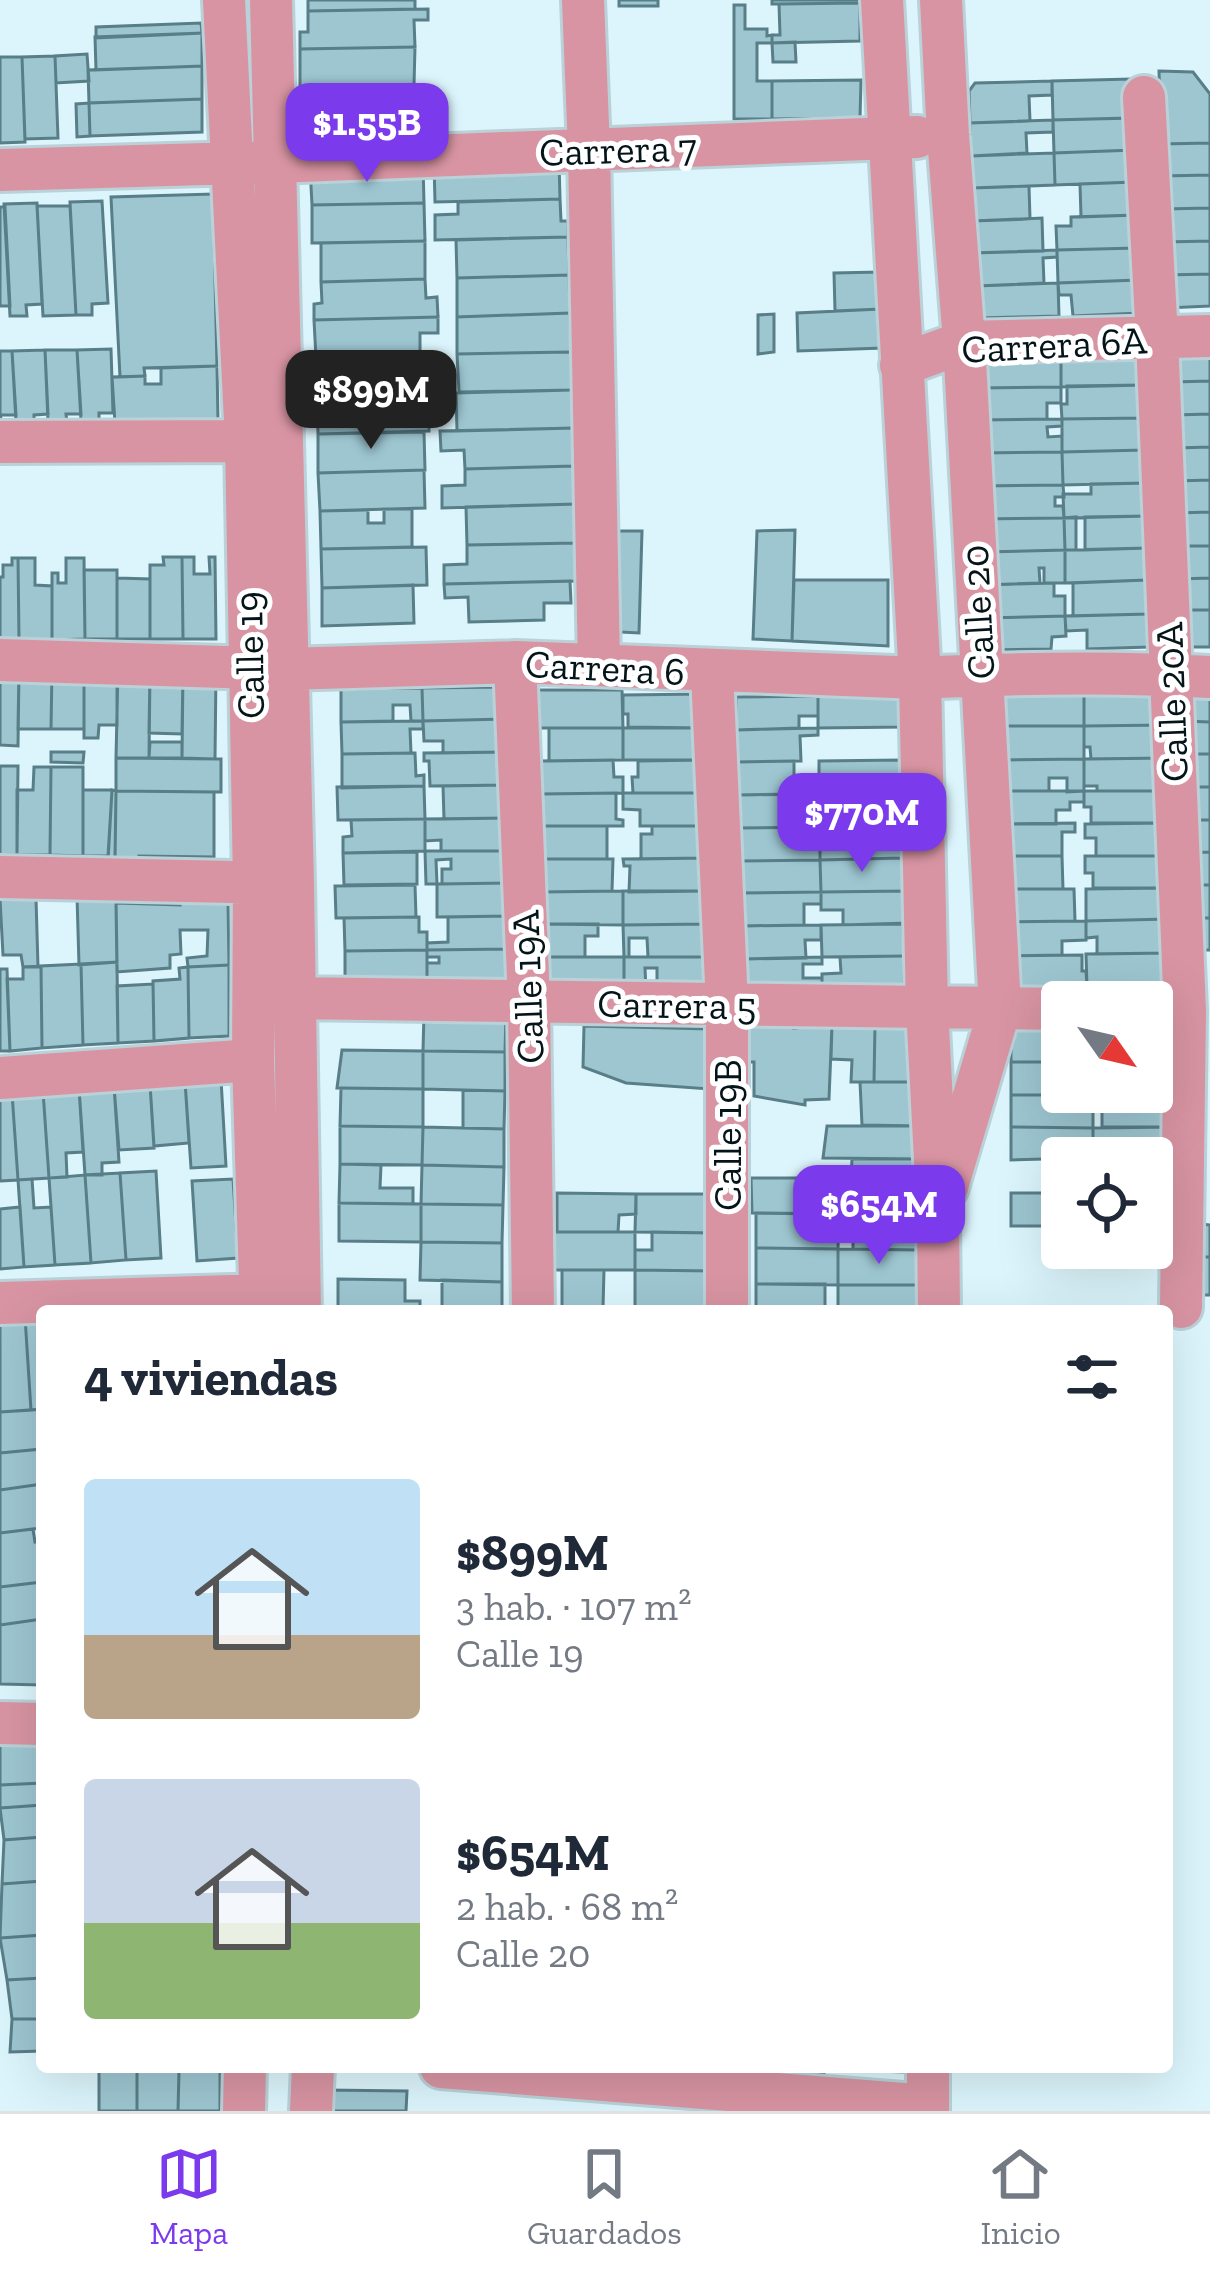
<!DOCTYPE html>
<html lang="es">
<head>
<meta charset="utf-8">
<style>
  :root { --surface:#fff; --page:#f6f6f7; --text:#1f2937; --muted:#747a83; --line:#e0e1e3; --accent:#7c3aed }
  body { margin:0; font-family:"Zilla Slab",serif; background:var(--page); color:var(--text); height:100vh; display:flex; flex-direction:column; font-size:45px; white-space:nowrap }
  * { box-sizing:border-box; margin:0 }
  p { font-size:39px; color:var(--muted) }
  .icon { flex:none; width:66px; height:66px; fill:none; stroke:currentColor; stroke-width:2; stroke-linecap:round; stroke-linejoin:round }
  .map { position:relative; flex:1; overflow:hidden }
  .side { position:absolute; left:36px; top:1305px; width:1137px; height:768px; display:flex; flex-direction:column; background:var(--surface); border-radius:12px; box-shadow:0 12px 48px #0002 }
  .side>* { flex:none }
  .needle { width:78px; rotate:124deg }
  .buttons { position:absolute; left:1041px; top:981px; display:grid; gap:24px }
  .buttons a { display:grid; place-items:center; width:132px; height:132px; border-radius:12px; background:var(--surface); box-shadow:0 12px 48px #0002; font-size:60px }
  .price { position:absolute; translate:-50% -102px; padding:0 27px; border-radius:24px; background:var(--accent); color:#fff; font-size:39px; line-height:78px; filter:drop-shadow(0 3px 6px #0008) }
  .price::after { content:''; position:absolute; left:50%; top:72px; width:36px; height:27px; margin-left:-18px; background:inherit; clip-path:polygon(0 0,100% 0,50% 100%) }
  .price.selected { background:#222; color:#fff }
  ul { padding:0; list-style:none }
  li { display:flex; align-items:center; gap:36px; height:300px; padding:0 48px }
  li span { display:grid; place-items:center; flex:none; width:336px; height:240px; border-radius:12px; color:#555 }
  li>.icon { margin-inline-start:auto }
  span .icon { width:144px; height:144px; fill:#fffc; stroke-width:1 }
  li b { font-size:51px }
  h2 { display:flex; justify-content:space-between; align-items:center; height:144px; padding:0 48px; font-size:51px }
  .dock { display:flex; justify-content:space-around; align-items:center; height:168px; border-top:3px solid var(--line); background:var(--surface); font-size:33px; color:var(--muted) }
  .dock a { display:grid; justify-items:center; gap:6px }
  .dock .selected { color:var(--accent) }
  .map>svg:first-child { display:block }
  .building { fill:#9dc6d1; stroke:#587e88; stroke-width:3 }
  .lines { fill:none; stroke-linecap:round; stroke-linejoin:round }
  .minor-casing { stroke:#bad1d8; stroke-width:48 }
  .minor { stroke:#d894a3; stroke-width:42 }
  .labels { text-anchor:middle; stroke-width:10; stroke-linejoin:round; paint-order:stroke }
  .street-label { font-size:39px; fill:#051418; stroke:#fff }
</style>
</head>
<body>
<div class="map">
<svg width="1210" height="2111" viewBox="0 0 1210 2111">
  <rect width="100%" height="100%" fill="#dcf5fc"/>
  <path class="building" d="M308,0H415V9L308,11Z
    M619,0H658V6H619Z
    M772,0H860V3L779,4H772Z
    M860,3V41L772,43V35H780L779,4Z
    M734,5H745V29H767V36L772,35V43H757V81H772V119H734Z
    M428,9V20H414L415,47L300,49V32H308V11Z
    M201,23L202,33L96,38V27Z
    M202,33V66L96,70L95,37Z
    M795,42L796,62H773L772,43Z
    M415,47L414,85L300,87V49Z
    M87,54L89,81L56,83L55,56Z
    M55,56L58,138L25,139L22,57Z
    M0,57H22L25,142L0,143Z
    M202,66V99L89,103L88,70Z
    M1159,71L1193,72L1210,94V143L1161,144Z
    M1131,79L1133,118L1053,120L1052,81Z
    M861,80L860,118L772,119V81Z
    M1052,81V95L1029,96L1030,121L970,123L969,91L975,83Z
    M416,85V124L308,125V87Z
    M202,99V132L90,136L89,103Z
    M89,103L90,136L77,137L76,104Z
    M1128,118L1134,150L1054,153L1053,120Z
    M1053,120V132L1026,133L1027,153L971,156L970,123Z
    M1210,143V175L1162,176L1161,144Z
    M1134,150V182L1055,185L1054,153Z
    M1054,153L1055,185L972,188L971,156Z
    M559,161L560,199L435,202L434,164Z
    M423,164L424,203L312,205L310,167Z
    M1210,175V208L1164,209L1162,176Z
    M1134,182L1136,215L1081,217L1080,184Z
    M1029,186L1030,219L974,221L972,188Z
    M213,194L217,366L144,368L145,376L120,377L111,197Z
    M560,199L561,221H568V237L435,240V215L458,214V202Z
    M102,201L108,303L92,304V315H76L70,202Z
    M37,203L42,304L26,305L27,316H10L4,204Z
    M424,203L425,241L312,243V205Z
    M37,206H70L76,315L43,316Z
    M0,207H5L10,306H0Z
    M1210,208V241L1165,242L1164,209Z
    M1136,215L1137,248L1057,250L1056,226H1071V217Z
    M1042,218L1043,251L974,253V221Z
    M568,237L569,275L457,278L456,240Z
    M425,241V279L321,282V243Z
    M1210,241V274L1166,275L1165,242Z
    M1137,248L1138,280L1058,283L1057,250Z
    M1057,250V257L1043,258L1044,283L976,286L974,253Z
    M880,272L881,309L835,311L834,273Z
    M1210,274V306L1167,308L1166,275Z
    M569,275L570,313L457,317V278Z
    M425,279L426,298L437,297L438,317L314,320V304L322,303L321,282Z
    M1138,280L1140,313L1073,316L1071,295H1059L1058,283Z
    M1058,283L1059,316L977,318L976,286Z
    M881,309L883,348L798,351L797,313Z
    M570,313L571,352L457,354V317Z
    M774,314V352L758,354V315Z
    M438,317V333H420V356L316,358L314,320Z
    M1210,348V381L1174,382L1173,349Z
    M111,349L113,413H99V421H81L77,350Z
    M45,350H77L81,414H66L67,422H48Z
    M45,350L48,414L34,415V422H16L12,351Z
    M0,351H12L16,415H1L0,423Z
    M571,352L572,390L459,392L457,354Z
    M1143,352L1144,385L1061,387V354Z
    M1061,354V387L979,388V356Z
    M425,355V369H439V393L317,396L316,358Z
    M217,366L218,421L115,423L112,377L145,376V384H161V368Z
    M1210,381V414L1175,415L1174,382Z
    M1144,385V418L1062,419L1061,404H1067V386Z
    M1061,387V403H1047V419L980,420L979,388Z
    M572,390L573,428L457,431L456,393Z
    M429,394V431L318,434L317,396Z
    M1210,414V447L1176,448L1175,415Z
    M1144,418L1145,450L1062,452V419Z
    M1062,419V426L1047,427L1048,437L1062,436V452L981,453L980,420Z
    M573,428L574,466L465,469L464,450L441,451L440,431Z
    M424,432L425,470L318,473V434Z
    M1210,447V480L1176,481V448Z
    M1145,450L1146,483L1063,485L1062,452Z
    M1062,452L1063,485L982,486L981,453Z
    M574,466L576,504L442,508V486L465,485V469Z
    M424,470L425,508L320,511L318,473Z
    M1210,480V512L1177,513L1176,481Z
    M1146,483L1147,516L1064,518L1063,494H1091V484Z
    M1063,485L1064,497H1055V506H1063L1064,518L982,519V486Z
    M576,504V543L467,545L466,507Z
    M384,509H412V547L321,549L320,511L368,510V523H384Z
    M1210,512V546H1178L1177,513Z
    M1147,516V548L1085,550V517Z
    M1076,517V550H1065L1064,518Z
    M1064,518L1065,550L983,552L982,519Z
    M795,530L792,641L753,639L757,531Z
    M604,531H642L639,633L601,631Z
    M576,543L577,581L444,584V565L467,564V545Z
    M1178,546H1210V578L1179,579Z
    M426,547L427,585L322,588L321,549Z
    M1147,548V580L1065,583V550Z
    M1065,550V583H1044V568H1039L1040,583L984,585L983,552Z
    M163,557H182L183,639H150V565H164Z
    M182,557H194V574H210L209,557H215L216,639H183Z
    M12,558H18L19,640H0V577H3V565H12Z
    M18,558H35V585L52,586V640H19Z
    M66,558H84L85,639L52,640V573H58V583H66Z
    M84,570H117V639H85Z
    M117,578L150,579V639H117Z
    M1210,578V610H1180L1179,579Z
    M794,580H888V646L792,641Z
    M1147,580L1148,614L1073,616V583Z
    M570,581L571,603H544V620L469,622L468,597L445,598L444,584Z
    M1054,583V596H1065V616L984,618V585Z
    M413,585L414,623L322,626V588Z
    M1176,610H1210V647H1176Z
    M1148,614L1149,647L1087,649V630L1066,631L1065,616Z
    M1065,616L1066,636L1052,637L1051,649L985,650L984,618Z
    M0,669H19L18,746L0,745Z
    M19,669L52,670L51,729H18Z
    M52,670H84V729H51Z
    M118,670L150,671L149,758H116Z
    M150,671H183L182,734L149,733Z
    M183,671L216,672L215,759L182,758Z
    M84,676H117V725H99L98,738H84Z
    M505,687V719L423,721L422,688Z
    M422,688L423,721H411L410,705H393V721L341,722V689Z
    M1182,689H1210V722L1183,721Z
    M535,690H622L623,728H536Z
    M904,690L905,727L818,728V691Z
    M1000,693H1084V726H1002Z
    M1084,693H1166V725L1084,726Z
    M704,694L705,728L628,727V714H623V695Z
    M818,696V716H799V728L736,730V697Z
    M505,719L506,752L443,753V741H424L423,721Z
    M423,721V729H410L411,753L342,754L341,722Z
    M1183,721L1210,722V754H1184Z
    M1166,725V758L1091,759L1090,747H1084V726Z
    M1002,726H1084V759L1003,760Z
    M549,728H623V760L549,761Z
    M623,728H705V760H623Z
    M818,728V735L800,736L801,761L737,762L736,730Z
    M150,742H182V758H149Z
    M51,752H84L83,763L51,762Z
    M506,752V785L430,786L429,761H424V753Z
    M415,753L416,776L424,775V786L342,788V754Z
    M1184,754H1210V787H1185Z
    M116,758L221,759V792L116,791Z
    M1166,758L1167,791H1097V786H1084V759Z
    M1084,759V791L1067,792V778H1049V791H1003V760Z
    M613,760L614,777H623V793L541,794V761Z
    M705,760V793H633L632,777H638V761Z
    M901,760V793L819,794V761Z
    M794,761V780H819V794L737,795V762Z
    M0,766H18L17,855H0Z
    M34,767H51L50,855H17V790H33Z
    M51,767H83V856L50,855Z
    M506,785L507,818L444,819L443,786Z
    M424,786L425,819L338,820L337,787Z
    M1185,787H1210V820H1185Z
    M83,790H112L108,856H83Z
    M112,790L116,791L115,856V861H108Z
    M116,791L214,792V857L139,856V861H115Z
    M1003,791H1084V802H1070V810H1056V824H1004Z
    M1084,791H1167V823H1091V807H1084Z
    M616,793V819L623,820V826H541V794Z
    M623,793H705V826H640V810L623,809Z
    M901,793L902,825L831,826V820H820L819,794Z
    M802,794L803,819L820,818V827L738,828L737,795Z
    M507,818V851H441V840L425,841V819Z
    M425,819V851L343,853V837L352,836L351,820Z
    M1185,820H1210V852L1186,853Z
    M1075,823V832H1062V856H1004V824Z
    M1167,823V856H1096V838H1085V824Z
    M902,825V858L820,860V827Z
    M541,826H607V859H542Z
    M652,826H705V858L641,859V834H652Z
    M820,827V860L738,861V828Z
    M425,851H507L508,883L442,884V869H451V859L436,860L437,884H426Z
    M417,852V884L344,885L343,853Z
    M1210,852V885H1187L1186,853Z
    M1004,856H1062L1063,889H1005Z
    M1085,856H1167L1168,888H1093V873H1085Z
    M705,858L706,891L629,892L630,866H624L623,859Z
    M902,858L903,891L821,892L820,860Z
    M542,859H613L612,891L541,892Z
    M820,860L821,892L739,893L738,861Z
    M508,883V916L437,917V884Z
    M415,885L416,917L336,918L335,886Z
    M1187,885H1210V918H1188Z
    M1168,888V919L1086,921V889Z
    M1005,889H1074L1075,921L1005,922Z
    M623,891V925L542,924L541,892Z
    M623,891H706L705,924L623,925Z
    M908,891V923L843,925V910H821V892Z
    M821,892V904H804V925L739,926V893Z
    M77,896L116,898L117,962L79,965Z
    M36,898L38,967H23L21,955H3L0,899Z
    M180,900L228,901L229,965L188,967L187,958L207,956L208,930H180L181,954L170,955V968L117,972L116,903L180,905Z
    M508,916L509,949L427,950V943L448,942V917Z
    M419,917V932H427V950L345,951L344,918Z
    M1188,918H1210V950H1189Z
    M1168,919L1169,953L1097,954V937L1086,938V921Z
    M1086,921V940L1062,941V955L1006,956L1005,922Z
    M542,924H598V936H585V957H542Z
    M705,924L706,957H648L647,938H629V957H624L623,925Z
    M903,924L904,956L822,957L821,925Z
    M821,925V940H805L806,958L740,959L739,926Z
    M509,949V981L427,982V963H439V957H427V950Z
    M427,950V982L345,984V951Z
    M1169,953L1170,985L1087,987L1086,954Z
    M1082,955V971H1086L1087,987L1006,989V956Z
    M904,956V989L822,991V974L841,973L840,957Z
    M542,957H624V990H542Z
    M624,957H706V990H657V968H645L646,990H624Z
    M822,957V964H803V978H822V991H740V959Z
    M117,962L118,1043L83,1045L81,964Z
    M81,964L83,1045L42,1048L41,966Z
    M229,965V1036L189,1038L188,967Z
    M41,966L42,1048L10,1051L7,979H23V967Z
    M188,967L189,1038L154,1041L153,981L180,979L179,968Z
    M0,969H7L10,1051H0Z
    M153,984L154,1041L118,1043L117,986Z
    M424,1013L506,1014L505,1052L423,1051Z
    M748,1021L794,1023V1028L832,1024L829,1099L805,1100V1105L754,1096V1062H748Z
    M832,1024H875L874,1082H851L852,1060L831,1059Z
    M875,1024L916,1027L920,1082H874Z
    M584,1026L711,1029L709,1089L626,1083L583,1067Z
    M1011,1029H1062V1062H1011Z
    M1152,1029H1175V1062H1152Z
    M342,1050L423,1051V1089L337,1088Z
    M423,1051L505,1052V1091L423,1089Z
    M1011,1062H1062V1092H1093V1095H1011Z
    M1152,1062H1175V1095H1093V1092H1152Z
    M221,1079L226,1166L191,1168L185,1081Z
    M185,1081L189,1143L154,1146L150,1084Z
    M860,1082H920L921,1126L862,1125Z
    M150,1084L154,1148L119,1150L114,1086Z
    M114,1086L119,1162L102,1163V1175H85L79,1088Z
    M79,1088L83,1152L66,1153L67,1177L49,1178L43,1091Z
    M341,1088L423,1089V1127L340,1126Z
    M463,1090L505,1091L504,1129L463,1128Z
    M43,1091L49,1178L18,1180L12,1093Z
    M12,1093L18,1180L0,1181V1094Z
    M1011,1095H1069V1111H1093V1128L1011,1127Z
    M1093,1095H1175V1127H1102V1103H1093Z
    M340,1126L423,1127L422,1165L340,1164Z
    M827,1126H921L922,1159L823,1158Z
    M423,1127L504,1129V1167L422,1165Z
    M1011,1127L1093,1128V1146H1082V1158L1011,1160Z
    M1175,1127V1160L1093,1158V1128Z
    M852,1159H922L920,1179H851Z
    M1152,1160H1175V1193H1152Z
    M340,1164L381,1165L380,1188H413V1204L339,1203Z
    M422,1165L504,1167L503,1205L421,1204Z
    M156,1171L161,1258L126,1260L120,1173Z
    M120,1173L126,1260L91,1263L85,1175Z
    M85,1175L91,1263L55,1265L49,1178Z
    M751,1178H829V1214L752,1213Z
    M839,1178L920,1179V1215L839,1214Z
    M32,1179L34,1208L51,1207L55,1265L24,1267L18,1180Z
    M233,1179L238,1258L197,1261L192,1181Z
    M557,1193L636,1194V1214L619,1215L618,1232H557Z
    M1011,1193H1062V1226H1011Z
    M1152,1193H1175V1226H1152Z
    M636,1194H708L714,1233L635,1232Z
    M339,1203L421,1204V1242L339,1241Z
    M421,1204L503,1205L502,1243L421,1242Z
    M20,1207L24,1267L0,1269V1209Z
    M756,1213L839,1214L838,1249L756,1248Z
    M839,1214L920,1215V1250L853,1249V1241H838Z
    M1201,1224L1210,1225V1257H1202Z
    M1152,1226H1175V1266H1138V1248H1152Z
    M552,1232H635V1270H552Z
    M652,1232L714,1233L713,1271L635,1270V1250H652Z
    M421,1242L502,1243V1282L420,1280Z
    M756,1248L838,1249V1285L756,1284Z
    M838,1249L920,1250V1285H838Z
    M1202,1257H1210V1295H1201Z
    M562,1270H604L603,1308H562Z
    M635,1270L713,1271V1309H635Z
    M338,1279L405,1280V1301H420V1311H338Z
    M442,1280L502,1282V1311H442Z
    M756,1284H825V1311H756Z
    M838,1285H920L919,1311H838Z
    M42,1316V1409L31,1410L25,1317Z
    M25,1317L31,1410L0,1412V1319Z
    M42,1409V1449L0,1453V1412Z
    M42,1449V1484L0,1490V1453Z
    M42,1484V1528L0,1533V1490Z
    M33,1529L35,1542L42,1541V1582L0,1587V1533Z
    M42,1582V1619L0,1625V1587Z
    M42,1619V1685L0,1684V1625Z
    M0,1731L42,1735V1783L0,1785Z
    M42,1783V1805L0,1808V1785Z
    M42,1805V1837L4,1840L0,1808Z
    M42,1837V1881L2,1884L4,1840Z
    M42,1881V1935L0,1938L2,1884Z
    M42,1935V1978L7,1980L0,1938Z
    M42,1978V2019H12L7,1980Z
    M12,2019H42V2051L10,2052Z
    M762,2067H824V2074L783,2073V2068Z
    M824,2067H906V2072L839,2070Z
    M99,2069L137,2071V2111H99Z
    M137,2071H179L178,2111H137Z
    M179,2071H220V2111H178Z
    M325,2090L407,2091L406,2111H325Z"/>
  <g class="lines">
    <defs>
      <path id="minor" d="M224,0L246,441L254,882L253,1060L261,1311
        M271,0L293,884L300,1311
        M583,0L589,150L599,665
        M882,0L920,678L927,1008L938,1216L939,1311
        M941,0L948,136L964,342L1000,1008L947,1187
        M1144,97L1157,338L1185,1011L1181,1307
        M0,170L275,162L917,137
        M901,365L964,342L1210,336
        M0,442L246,441L275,445
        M0,660L286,669L515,662L920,678C1016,673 1114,671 1210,677
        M515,662L529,1002L533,1311
        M712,672L727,1005V1311
        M0,877L281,883
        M293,998L1062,1009
        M0,1078L253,1060
        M0,1303L261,1295
        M0,1723L42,1724
        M441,2067L928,2106
        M244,2111L245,2067
        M311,2111L313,2067
        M928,2111V2067"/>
    </defs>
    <use href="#minor" class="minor-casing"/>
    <use href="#minor" class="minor"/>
  </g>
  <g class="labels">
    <g class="street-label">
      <text transform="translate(618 149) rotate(-2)" y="14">Carrera 7</text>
      <text transform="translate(1054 344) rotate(-3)" y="14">Carrera 6A</text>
      <text transform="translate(977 612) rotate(-93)" y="14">Calle 20</text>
      <text transform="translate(249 655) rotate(-91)" y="14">Calle 19</text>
      <text transform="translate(605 667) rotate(3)" y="14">Carrera 6</text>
      <text transform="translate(1171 702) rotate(-92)" y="14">Calle 20A</text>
      <text transform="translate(527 987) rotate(-92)" y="14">Calle 19A</text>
      <text transform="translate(677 1004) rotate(1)" y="14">Carrera 5</text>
      <text transform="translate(727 1135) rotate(-90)" y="14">Calle 19B</text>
    </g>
  </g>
</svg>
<div class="buttons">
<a><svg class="needle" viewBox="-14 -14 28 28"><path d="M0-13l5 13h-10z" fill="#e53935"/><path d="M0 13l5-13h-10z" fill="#747a83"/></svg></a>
<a><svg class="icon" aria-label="locate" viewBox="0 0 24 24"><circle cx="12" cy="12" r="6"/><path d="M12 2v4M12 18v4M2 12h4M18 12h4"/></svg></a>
</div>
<b class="price" style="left:367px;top:185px">$1.55B</b>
<b class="price selected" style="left:371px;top:452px">$899M</b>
<b class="price" style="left:862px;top:875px">$770M</b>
<b class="price" style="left:879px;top:1267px">$654M</b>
<section class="side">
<h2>4 viviendas<svg class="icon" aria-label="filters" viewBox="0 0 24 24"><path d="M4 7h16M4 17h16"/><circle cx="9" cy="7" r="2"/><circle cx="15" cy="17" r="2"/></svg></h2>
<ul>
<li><span style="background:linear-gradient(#bfe0f5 65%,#b9a48a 0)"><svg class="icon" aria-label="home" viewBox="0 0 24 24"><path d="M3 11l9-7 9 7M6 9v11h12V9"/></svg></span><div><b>$899M</b><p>3 hab. · 107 m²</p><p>Calle 19</p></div></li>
<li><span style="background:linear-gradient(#c9d6e8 60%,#8fb573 0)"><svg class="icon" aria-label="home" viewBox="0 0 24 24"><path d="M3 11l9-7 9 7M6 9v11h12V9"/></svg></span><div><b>$654M</b><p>2 hab. · 68 m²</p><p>Calle 20</p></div></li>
</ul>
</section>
</div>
<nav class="dock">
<a class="selected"><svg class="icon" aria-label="map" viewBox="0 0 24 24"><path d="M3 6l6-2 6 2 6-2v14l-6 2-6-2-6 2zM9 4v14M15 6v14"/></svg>Mapa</a>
<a><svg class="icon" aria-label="saved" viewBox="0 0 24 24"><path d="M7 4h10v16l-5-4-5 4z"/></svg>Guardados</a>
<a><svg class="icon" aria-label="home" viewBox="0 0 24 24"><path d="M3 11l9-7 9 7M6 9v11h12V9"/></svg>Inicio</a>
</nav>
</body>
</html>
